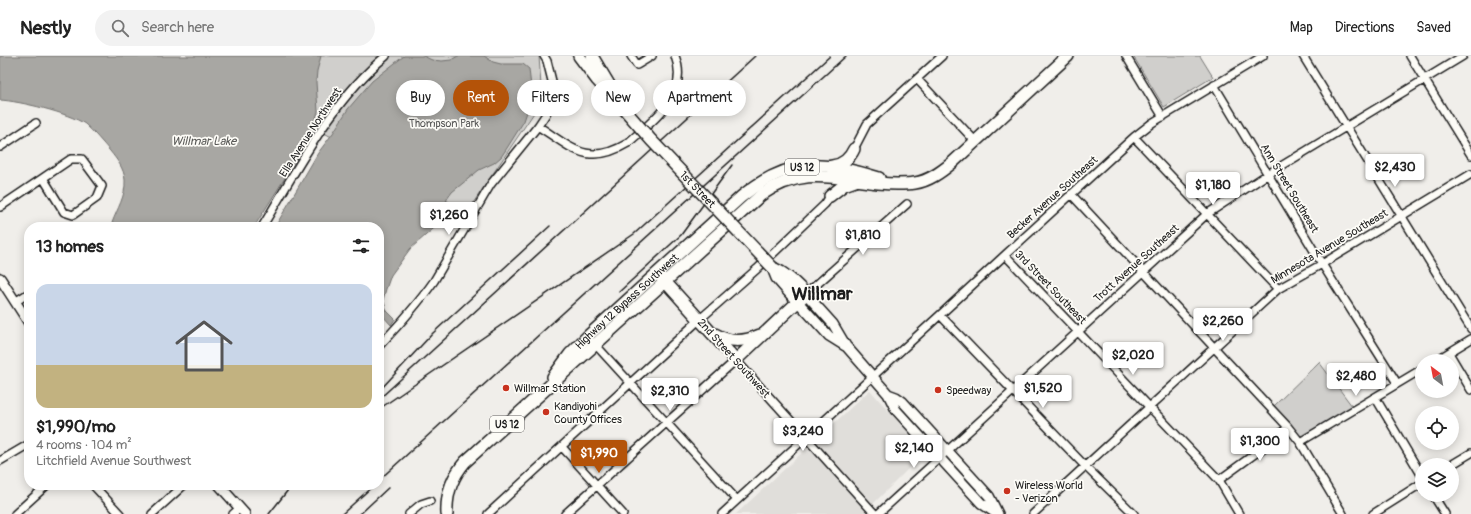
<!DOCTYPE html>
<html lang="en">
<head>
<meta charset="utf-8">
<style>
  :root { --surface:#fff; --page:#f2f2f2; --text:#222; --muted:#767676; --line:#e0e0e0; --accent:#b45309 }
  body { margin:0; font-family:Pangolin,sans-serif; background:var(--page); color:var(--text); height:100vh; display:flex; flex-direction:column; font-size:15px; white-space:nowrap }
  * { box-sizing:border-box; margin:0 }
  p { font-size:13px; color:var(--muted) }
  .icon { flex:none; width:22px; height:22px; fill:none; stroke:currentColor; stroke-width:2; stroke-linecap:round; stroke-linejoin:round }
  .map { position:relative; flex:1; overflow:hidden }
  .side { position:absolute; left:24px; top:166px; width:360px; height:268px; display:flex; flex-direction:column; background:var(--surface); border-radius:16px; box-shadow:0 2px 10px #0003 }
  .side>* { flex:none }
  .top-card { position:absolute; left:396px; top:24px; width:380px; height:36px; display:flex; gap:8px }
  .needle { width:26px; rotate:328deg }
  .tools { position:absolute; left:1415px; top:298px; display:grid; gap:8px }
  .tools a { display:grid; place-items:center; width:44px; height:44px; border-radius:50%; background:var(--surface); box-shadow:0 2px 10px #0003; font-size:20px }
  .price { position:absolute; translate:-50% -34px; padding:0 9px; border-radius:4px; background:#fff; color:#222; font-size:13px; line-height:26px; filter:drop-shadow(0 1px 2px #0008) }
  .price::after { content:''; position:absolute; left:50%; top:24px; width:12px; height:9px; margin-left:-6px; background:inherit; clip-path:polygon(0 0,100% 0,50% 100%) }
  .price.on { background:var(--accent); color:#fff }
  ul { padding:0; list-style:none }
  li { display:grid; align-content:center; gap:8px; height:212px; padding:0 12px }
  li+li { border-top:1px solid var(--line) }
  li span { display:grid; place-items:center; height:124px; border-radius:12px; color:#555 }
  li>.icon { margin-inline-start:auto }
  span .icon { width:72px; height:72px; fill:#fffc; stroke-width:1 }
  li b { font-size:17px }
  h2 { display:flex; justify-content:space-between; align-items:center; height:48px; padding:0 12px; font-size:17px }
  .pill { padding:0 14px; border-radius:18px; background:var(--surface); box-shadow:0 2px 10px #0003; font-size:14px; line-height:36px }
  .pill.on { background:var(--accent); color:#fff }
  header { display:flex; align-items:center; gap:24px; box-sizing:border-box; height:56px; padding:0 20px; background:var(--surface); border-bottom:1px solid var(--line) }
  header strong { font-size:19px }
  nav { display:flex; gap:22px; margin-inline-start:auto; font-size:14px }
  .search { width:280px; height:36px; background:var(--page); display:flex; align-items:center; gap:10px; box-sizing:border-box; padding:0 14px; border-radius:22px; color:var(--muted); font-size:15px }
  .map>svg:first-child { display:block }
  .built { fill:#e0deda }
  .green { fill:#d0cfcc; stroke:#767674 }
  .water { fill:#a8a7a3; stroke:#706f6d }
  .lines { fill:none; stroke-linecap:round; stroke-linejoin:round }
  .minor-casing { stroke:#1c1c1c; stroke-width:10 }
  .major-casing { stroke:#1c1c1c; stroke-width:12 }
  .highway-casing { stroke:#1c1c1c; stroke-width:14 }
  .minor { stroke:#fdfcf7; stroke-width:7 }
  .major { stroke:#fdfcf7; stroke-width:9 }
  .highway { stroke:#fdfcf7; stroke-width:11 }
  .rail { stroke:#1c1c1c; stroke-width:1.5 }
  .highway-bridge-casing { stroke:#1c1c1c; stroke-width:14; stroke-linecap:butt }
  .highway-bridge { stroke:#fdfcf7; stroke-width:11 }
  .poi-dot { fill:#c8321e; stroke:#fdfcf7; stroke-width:1.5 }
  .labels { text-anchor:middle; stroke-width:3.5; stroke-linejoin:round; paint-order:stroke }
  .shield { fill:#fdfcf7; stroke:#605f5e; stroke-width:1 }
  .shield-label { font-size:10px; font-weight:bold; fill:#1c1c1c }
  .park-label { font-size:11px; fill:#5b5b5a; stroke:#fdfcf7 }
  .street-label { font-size:11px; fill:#1c1c1c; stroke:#fdfcf7 }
  .poi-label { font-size:11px; fill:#1c1c1c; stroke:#fdfcf7; text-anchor:start }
  .water-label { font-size:12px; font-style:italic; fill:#5b5b59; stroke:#fdfcf7 }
  .town-label { font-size:19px; font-weight:bold; fill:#1c1c1c; stroke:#fdfcf7 }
</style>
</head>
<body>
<header>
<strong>Nestly</strong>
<div class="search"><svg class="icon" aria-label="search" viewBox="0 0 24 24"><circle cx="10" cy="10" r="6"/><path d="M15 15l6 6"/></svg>Search here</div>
<nav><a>Map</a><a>Directions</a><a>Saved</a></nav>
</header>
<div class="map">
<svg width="1471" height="458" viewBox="0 0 1471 458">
  <rect width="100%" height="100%" fill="#f0eeea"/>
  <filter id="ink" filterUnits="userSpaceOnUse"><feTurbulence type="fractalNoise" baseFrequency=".025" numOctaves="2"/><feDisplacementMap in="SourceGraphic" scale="8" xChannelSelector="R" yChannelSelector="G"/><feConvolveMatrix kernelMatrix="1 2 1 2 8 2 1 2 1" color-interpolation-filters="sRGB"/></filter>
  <g filter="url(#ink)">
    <path class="built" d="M870,334L925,396L863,458H736Z"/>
    <path class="green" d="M315,0H539L542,45L465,159L449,146L317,73L314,2Z
      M1133,0H1200L1213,21L1164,51Z
      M1319,306L1352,350L1301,381L1274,350Z"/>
    <path class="water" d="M0,0H321L317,15L316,26L318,55L312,79L254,171H112V167C117,153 126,140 125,124C124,112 117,104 110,95C102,86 94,76 85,68C69,57 19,45 0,44Z
      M404,0H423L432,4L442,5L451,4L458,0H484L493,6L501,8H523L529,13L531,31L528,53L524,65L507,92L501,101L494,107L479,114L452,136L447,143L441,166L410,193L391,219L386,233L383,244L387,255L395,263L391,269L383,260L379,258V171H275L318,97L333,77L348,53L372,25Z"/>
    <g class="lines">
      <defs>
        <path id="minor" d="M631,0L637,9L652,0
          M1126,0L1163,61
          M1303,0L1471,273
          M1410,0L1471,99
          M917,23L975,85
          M1214,29L1322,208L1397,327
          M538,70C572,92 588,111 628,87C653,64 690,39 675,0
          M1134,81L1278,233
          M0,91L36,67
          M854,93L867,68L942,0
          M71,103H82L102,130L97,142L73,159L64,156L43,122Z
          M1071,138L1288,371L1300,386L1343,458
          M0,151L43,122
          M262,171C298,112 332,44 386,0
          M1005,199L1219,424L1239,458
          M806,238L907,148
          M15,246L29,237
          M940,259L1086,411L1134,458
          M593,286L737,444
          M379,290C399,269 418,248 434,225L491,128L538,70L546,58L550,48L552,25L547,5L544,0
          M1449,297L1471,334
          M1435,305L1471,283
          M1375,341L1422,420
          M1300,386L1422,313
          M562,391L623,458
          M0,405L29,388
          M1451,409L1471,397
          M1219,424L1274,384L1288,371
          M93,429L120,458
          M1433,439L1445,458
          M15,458L47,429
          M152,458L184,429
          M233,458L240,452
          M409,458L421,448L430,445
          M488,458L699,264L757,213L825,148L830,140
          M565,458L736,304L875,458
          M722,458L940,259L1005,199L1134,81L1152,67L1263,0
          M878,458L1207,158L1268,118L1463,0
          M1033,458L1278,233L1322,208L1471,118
          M1373,458L1422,427"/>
        <path id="major" d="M0,222L29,267
          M806,238L833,268L846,290L888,338L896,354L981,447L997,458
          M798,246L829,280L845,290
          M888,338L896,341L903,346L989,440L998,458
          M219,429L245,458"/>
        <g id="highway">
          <path d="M579,0L597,24L624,53"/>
          <path d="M592,0L610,30"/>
          <path d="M832,110C842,109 850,102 854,93"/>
          <path d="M830,140L844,129L855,125"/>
          <path d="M773,212L777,222L798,246"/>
          <path d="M660,220L736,304L806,238C796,228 787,218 773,212"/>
          <path d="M715,278C731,287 744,286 760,279"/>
          <path id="s1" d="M553,321L570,298L588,280L741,141C789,101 823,105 879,122"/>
          <path d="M447,458C446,438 452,421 465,406L761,139C810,105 844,128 897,128C903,128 909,128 915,127C929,125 941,116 952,107L1068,0"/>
        </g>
      </defs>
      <use href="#minor" class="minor-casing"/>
      <use href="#major" class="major-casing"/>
      <use href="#highway" class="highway-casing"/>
      <use href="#minor" class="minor"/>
      <use href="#major" class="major"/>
      <use href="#highway" class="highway"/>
      <path class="rail" d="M619,236L681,179L732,109
        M379,335L433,277L550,170
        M379,343L755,0
        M379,353L634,178L830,0
        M379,424L846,0
        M269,458L292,429
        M342,458L374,429
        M360,458L389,431"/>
      <defs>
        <g id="highway-bridge">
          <path id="s2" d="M624,53L651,84L773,212"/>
        </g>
      </defs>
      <use href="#highway-bridge" class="highway-bridge-casing"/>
      <use href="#highway-bridge" class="highway-bridge"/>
    </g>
  </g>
  <g class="poi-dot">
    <circle cx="506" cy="332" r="4"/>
    <circle cx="938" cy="334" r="4"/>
    <circle cx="546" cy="356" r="4"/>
    <circle cx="1007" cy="435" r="4"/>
  </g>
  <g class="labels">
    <g class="shield">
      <rect x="785" y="103" width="34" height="16" rx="3"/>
      <rect x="490" y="360" width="34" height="16" rx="3"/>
    </g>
    <g class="shield-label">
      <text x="802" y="115">US 12</text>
      <text x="507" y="372">US 12</text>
    </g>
    <g class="park-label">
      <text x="444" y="71">Thompson Park</text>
    </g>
    <g class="street-label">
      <text transform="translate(310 76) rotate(-57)" y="4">Ella Avenue Northwest</text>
      <text transform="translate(1290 132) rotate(59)" y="4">Ann Street Southeast</text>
      <text dy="4" stroke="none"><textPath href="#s2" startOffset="109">1st Street</textPath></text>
      <text transform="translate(1052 141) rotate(-42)" y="4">Becker Avenue Southeast</text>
      <text transform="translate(1329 190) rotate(-31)" y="4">Minnesota Avenue Southeast</text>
      <text transform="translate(1136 207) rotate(-42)" y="4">Trott Avenue Southeast</text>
      <text transform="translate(1051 231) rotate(46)" y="4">3rd Street Southeast</text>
      <text dy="4" stroke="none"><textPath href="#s1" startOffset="106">Highway 12 Bypass Southwest</textPath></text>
      <text transform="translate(734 302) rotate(48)" y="4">2nd Street Southwest</text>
    </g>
    <g class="poi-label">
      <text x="514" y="336">Willmar Station</text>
      <text x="946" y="338">Speedway</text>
      <text x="554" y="354">Kandiyohi<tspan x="554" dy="13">County Offices</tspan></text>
      <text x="1015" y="433">Wireless World<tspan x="1015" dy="13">- Verizon</tspan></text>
    </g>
    <g class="water-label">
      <text x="204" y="89">Willmar Lake</text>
    </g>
    <g class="town-label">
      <text x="822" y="244">Willmar</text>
    </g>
  </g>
</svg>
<div class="tools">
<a><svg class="needle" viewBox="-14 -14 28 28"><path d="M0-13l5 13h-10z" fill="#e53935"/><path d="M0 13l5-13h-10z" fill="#767676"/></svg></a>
<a><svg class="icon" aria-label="locate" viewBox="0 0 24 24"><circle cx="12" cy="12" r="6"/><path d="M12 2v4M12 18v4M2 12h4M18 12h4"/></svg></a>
<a><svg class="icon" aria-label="layers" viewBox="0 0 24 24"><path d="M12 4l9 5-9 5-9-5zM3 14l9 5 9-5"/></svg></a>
</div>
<b class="price" style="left:1395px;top:132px">$2,430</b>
<b class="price" style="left:1213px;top:150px">$1,180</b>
<b class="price" style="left:449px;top:180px">$1,260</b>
<b class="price" style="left:863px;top:200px">$1,810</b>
<b class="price" style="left:1223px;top:286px">$2,260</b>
<b class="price" style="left:1133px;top:320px">$2,020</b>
<b class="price" style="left:1356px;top:341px">$2,480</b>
<b class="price" style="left:1043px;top:353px">$1,520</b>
<b class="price" style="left:670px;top:356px">$2,310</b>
<b class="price" style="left:803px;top:396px">$3,240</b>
<b class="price" style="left:1260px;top:406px">$1,300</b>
<b class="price" style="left:914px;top:413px">$2,140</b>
<b class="price on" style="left:599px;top:418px">$1,990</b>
<div class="top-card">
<a class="pill">Buy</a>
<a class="pill on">Rent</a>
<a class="pill">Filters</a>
<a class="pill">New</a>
<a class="pill">Apartment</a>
</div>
<section class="side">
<h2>13 homes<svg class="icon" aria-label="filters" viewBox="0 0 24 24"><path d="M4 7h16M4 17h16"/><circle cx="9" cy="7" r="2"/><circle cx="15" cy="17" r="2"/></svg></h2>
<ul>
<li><span style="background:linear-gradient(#c9d6e8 65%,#c2b280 0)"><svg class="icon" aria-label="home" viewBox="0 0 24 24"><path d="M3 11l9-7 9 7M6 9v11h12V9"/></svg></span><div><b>$1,990/mo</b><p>4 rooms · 104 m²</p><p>Litchfield Avenue Southwest</p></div></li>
</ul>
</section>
</div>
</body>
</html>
